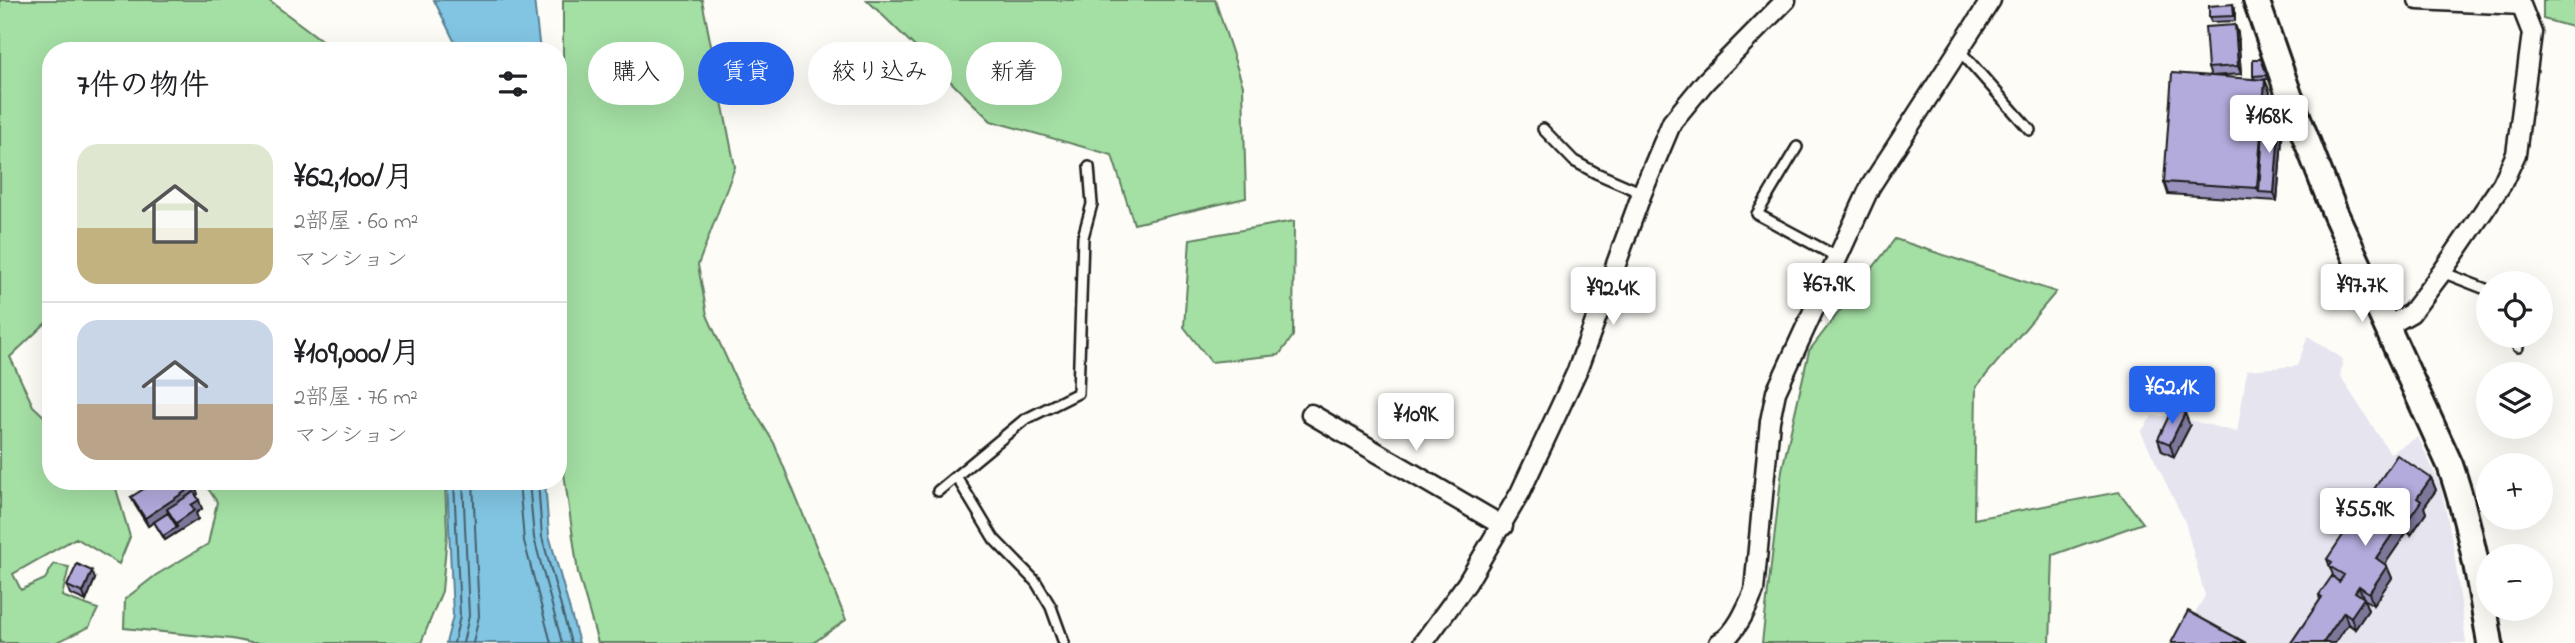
<!DOCTYPE html>
<html lang="ja">
<head>
<meta charset="utf-8">
<style>
  :root { --surface:#fff; --page:#f6f6f6; --text:#202124; --muted:#757577; --line:#e0e0e0; --accent:#2563eb }
  body { margin:0; font-family:"Indie Flower","Klee One",sans-serif; background:var(--page); color:var(--text); height:100vh; display:flex; flex-direction:column; font-size:26px; white-space:nowrap }
  * { box-sizing:border-box; margin:0 }
  p { font-size:23px; color:var(--muted) }
  .icon { flex:none; width:38px; height:38px; fill:none; stroke:currentColor; stroke-width:2; stroke-linecap:round; stroke-linejoin:round }
  .map { position:relative; flex:1; overflow:hidden }
  .panel { position:absolute; left:42px; top:42px; width:525px; height:448px; display:flex; flex-direction:column; background:var(--surface); border-radius:28px; box-shadow:0 7px 28px #0002 }
  .panel>* { flex:none }
  .guide { position:absolute; left:588px; top:42px; width:665px; height:63px; display:flex; gap:14px }
  .controls { position:absolute; left:2476px; top:271px; display:grid; gap:14px }
  .controls a { display:grid; place-items:center; width:77px; height:77px; border-radius:50%; background:var(--surface); box-shadow:0 7px 28px #0002; font-size:35px }
  .price { position:absolute; translate:-50% -60px; padding:0 16px; border-radius:7px; background:#fff; color:#222; font-size:23px; line-height:46px; filter:drop-shadow(0 2px 4px #0008) }
  .price::after { content:''; position:absolute; left:50%; top:42px; width:21px; height:16px; margin-left:-10px; background:inherit; clip-path:polygon(0 0,100% 0,50% 100%) }
  .price.current { background:var(--accent); color:#fff }
  ul { padding:0; list-style:none }
  li { display:flex; align-items:center; gap:21px; height:175px; padding:0 35px }
  li+li { border-top:2px solid var(--line) }
  li span { display:grid; place-items:center; flex:none; width:196px; height:140px; border-radius:21px; color:#555 }
  li>.icon { margin-inline-start:auto }
  span .icon { width:84px; height:84px; fill:#fffc; stroke-width:1 }
  li b { font-size:30px }
  h2 { display:flex; justify-content:space-between; align-items:center; height:84px; padding:0 35px; font-size:30px }
  .pill { padding:0 24px; border-radius:32px; background:var(--surface); box-shadow:0 7px 28px #0002; font-size:24px; line-height:63px }
  .pill.current { background:var(--accent); color:#fff }
  .map>svg:first-child { display:block }
  .built { fill:#e6e4ef }
  .green { fill:#a4dfa4; stroke:#607e60; stroke-width:2 }
  .water { fill:#82c5e3; stroke:#598193; stroke-width:2 }
  .lines { fill:none; stroke-linecap:round; stroke-linejoin:round }
  .shore { stroke:#45606c; stroke-width:2 }
  .lane-casing { stroke:#1c1c1c; stroke-width:14 }
  .street-casing { stroke:#1c1c1c; stroke-width:23 }
  .secondary-casing { stroke:#1c1c1c; stroke-width:30 }
  .lane { stroke:#fdfcf7; stroke-width:9 }
  .street { stroke:#fdfcf7; stroke-width:18 }
  .secondary { stroke:#fdfcf7; stroke-width:24 }
  .wall { fill:#9993bd; stroke:#1c1c1c; stroke-width:2 }
  .shaded-wall { fill:#7d789a; stroke:#1c1c1c; stroke-width:2 }
  .building { fill:#b2abdc; stroke:#1c1c1c; stroke-width:2 }
</style>
</head>
<body>
<div class="map">
<svg width="2575" height="643" viewBox="0 0 2575 643">
  <rect width="100%" height="100%" fill="#fdfcf7"/>
  <filter id="ink" filterUnits="userSpaceOnUse"><feTurbulence type="fractalNoise" baseFrequency=".0143" numOctaves="2"/><feDisplacementMap in="SourceGraphic" scale="14" xChannelSelector="R" yChannelSelector="G"/><feConvolveMatrix kernelMatrix="1 2 1 2 8 2 1 2 1" color-interpolation-filters="sRGB"/></filter>
  <g filter="url(#ink)">
    <path class="built" d="M2308,336L2343,359L2340,376L2390,453L2418,437L2440,484L2453,544L2466,643H2178L2205,596L2185,522L2141,432L2152,416H2173L2237,432L2247,370L2297,366Z"/>
    <path class="green" d="M0,0H268L336,51H51V318L10,357L33,406L51,423V481H112L115,485L130,537L119,564L76,538L13,574L21,590L45,579L54,564L69,567L62,596L98,609L89,627L55,643H0Z
      M563,0H702L735,167L698,265L707,315L738,384L774,443L846,620L813,643H598L578,573L559,437L563,290Z
      M867,0H1215L1243,86L1246,198L1134,224L1112,155L991,121Z
      M2543,0H2575V28L2543,19Z
      M1294,221L1293,336L1279,355L1211,362L1184,327L1190,239Z
      M1895,239L2056,292L1976,387L1974,519L2119,492L2143,523L2053,555L2050,643H1762L1782,470L1809,351Z
      M203,481H445L447,534L442,591L421,643H251L232,639L124,628L125,599L156,575L208,544L217,502Z"/>
    <path class="water" d="M434,0H534L540,51H459Z
      M447,481H545L549,535L579,643H446L453,616Z"/>
    <g class="lines">
      <path class="shore" d="M519,481L524,541L551,643
        M529,481L534,538L562,643
        M538,481L542,537L571,643
        M454,643L460,616L454,481
        M463,643L469,616L463,481
        M473,643L479,616L473,481"/>
      <defs>
        <path id="lane" d="M1960,51L2030,130
          M1543,129L1574,161L1596,173L1642,193
          M1797,147L1757,214L1839,258
          M2442,272L2488,290
          M2518,347V336
          M956,476L994,539L1036,582L1051,607L1064,643
          M938,491L1024,420L1078,393L1083,237L1092,204L1089,167"/>
        <path id="street" d="M2388,326L2411,313L2442,272L2502,184L2516,154L2532,33L2521,5L2418,0
          M1311,414L1503,526
          M1423,643L1467,583L1520,493L1577,371L1642,193L1672,122L1705,82L1786,0
          M1719,643C1736,634 1747,608 1754,591L1770,421L1776,392L1870,187L1991,0"/>
        <path id="secondary" d="M2256,0L2289,95L2335,213L2450,465C2470,523 2480,582 2490,643"/>
      </defs>
      <use href="#lane" class="lane-casing"/>
      <use href="#street" class="street-casing"/>
      <use href="#secondary" class="secondary-casing"/>
      <use href="#lane" class="lane"/>
      <use href="#street" class="street"/>
      <use href="#secondary" class="secondary"/>
    </g>
    <path class="wall" d="M2233,4L2235,9V21L2211,22L2209,17Z
      M2235,25L2238,33L2241,74L2211,76L2208,68Z
      M2261,59L2268,79L2260,80H2265L2270,92L2268,118L2283,127L2277,201L2168,194L2164,182L2255,80L2253,76Z
      M2190,426L2174,457L2162,451L2158,439Z
      M2431,478L2436,490L2424,507L2426,513L2411,535L2407,532L2385,564L2392,578L2373,605L2364,599L2368,610L2355,629L2348,624L2335,643H2291L2320,600L2319,595L2334,578L2327,559Z
      M198,494L196,495L202,509L196,513L198,519L165,540L154,522L168,513L148,526L135,505L131,497Z
      M95,579L86,601L70,594L67,586Z"/>
    <path class="shaded-wall" d="M2235,25L2238,33L2241,74L2238,66Z
      M2265,80L2270,92L2262,192H2259L2257,188Z
      M2280,118L2283,127L2277,201L2274,193Z
      M2185,413L2190,426L2174,457L2170,444Z
      M2431,478L2436,490L2424,507L2426,513L2411,535L2406,523L2417,498Z
      M195,485L198,494L169,512L167,509L168,513L148,526L145,518Z
      M199,500L202,509L196,513L198,519L165,540L163,536L177,527L176,523L191,505Z
      M2402,520L2407,532L2381,570L2376,558Z
      M2387,566L2392,578L2373,605L2369,593Z
      M92,571L95,579L86,601L83,593Z
      M2359,586L2368,610L2355,629L2351,617L2355,592Z
      M2344,612L2348,624L2335,643H2323Z"/>
    <path class="building" d="M2233,4L2234,16L2209,17V6Z
      M2235,25L2238,66L2208,68L2205,27Z
      M2253,59H2261L2267,75L2253,76Z
      M2172,73L2265,80L2257,188L2164,182Z
      M2264,117L2280,118L2274,193L2259,192Z
      M2173,407L2185,413L2170,444L2158,439Z
      M2397,455L2431,478L2417,498L2421,501L2406,523L2402,520L2376,558L2387,566L2369,593L2359,586L2355,592L2364,598L2351,617L2344,612L2323,643H2291L2322,597L2319,595L2332,576L2339,582L2344,575L2329,566L2332,562L2327,559Z
      M156,481H193L195,485L145,518L131,497Z
      M194,492L199,500L191,505L195,510L176,523L167,509Z
      M168,513L177,527L163,536L154,522Z
      M77,564L92,571L83,593L67,586Z
      M2188,611L2246,643H2171Z"/>
  </g>
</svg>
<div class="controls">
<a><svg class="icon" aria-label="locate" viewBox="0 0 24 24"><circle cx="12" cy="12" r="6"/><path d="M12 2v4M12 18v4M2 12h4M18 12h4"/></svg></a>
<a><svg class="icon" aria-label="layers" viewBox="0 0 24 24"><path d="M12 4l9 5-9 5-9-5zM3 14l9 5 9-5"/></svg></a>
<a>+</a>
<a>−</a>
</div>
<b class="price" style="left:2269px;top:155px">¥168K</b>
<b class="price" style="left:1829px;top:323px">¥67.9K</b>
<b class="price" style="left:2362px;top:324px">¥97.7K</b>
<b class="price" style="left:1613px;top:327px">¥92.4K</b>
<b class="price current" style="left:2172px;top:426px">¥62.1K</b>
<b class="price" style="left:1416px;top:453px">¥109K</b>
<b class="price" style="left:2365px;top:548px">¥55.9K</b>
<div class="guide">
<a class="pill">購入</a>
<a class="pill current">賃貸</a>
<a class="pill">絞り込み</a>
<a class="pill">新着</a>
</div>
<section class="panel">
<h2>7件の物件<svg class="icon" aria-label="filters" viewBox="0 0 24 24"><path d="M4 7h16M4 17h16"/><circle cx="9" cy="7" r="2"/><circle cx="15" cy="17" r="2"/></svg></h2>
<ul>
<li><span style="background:linear-gradient(#dfe7d0 60%,#c2b280 0)"><svg class="icon" aria-label="home" viewBox="0 0 24 24"><path d="M3 11l9-7 9 7M6 9v11h12V9"/></svg></span><div><b>¥62,100/月</b><p>2部屋 · 60 m²</p><p>マンション</p></div></li>
<li><span style="background:linear-gradient(#c9d6e8 60%,#b9a48a 0)"><svg class="icon" aria-label="home" viewBox="0 0 24 24"><path d="M3 11l9-7 9 7M6 9v11h12V9"/></svg></span><div><b>¥109,000/月</b><p>2部屋 · 76 m²</p><p>マンション</p></div></li>
</ul>
</section>
</div>
</body>
</html>
